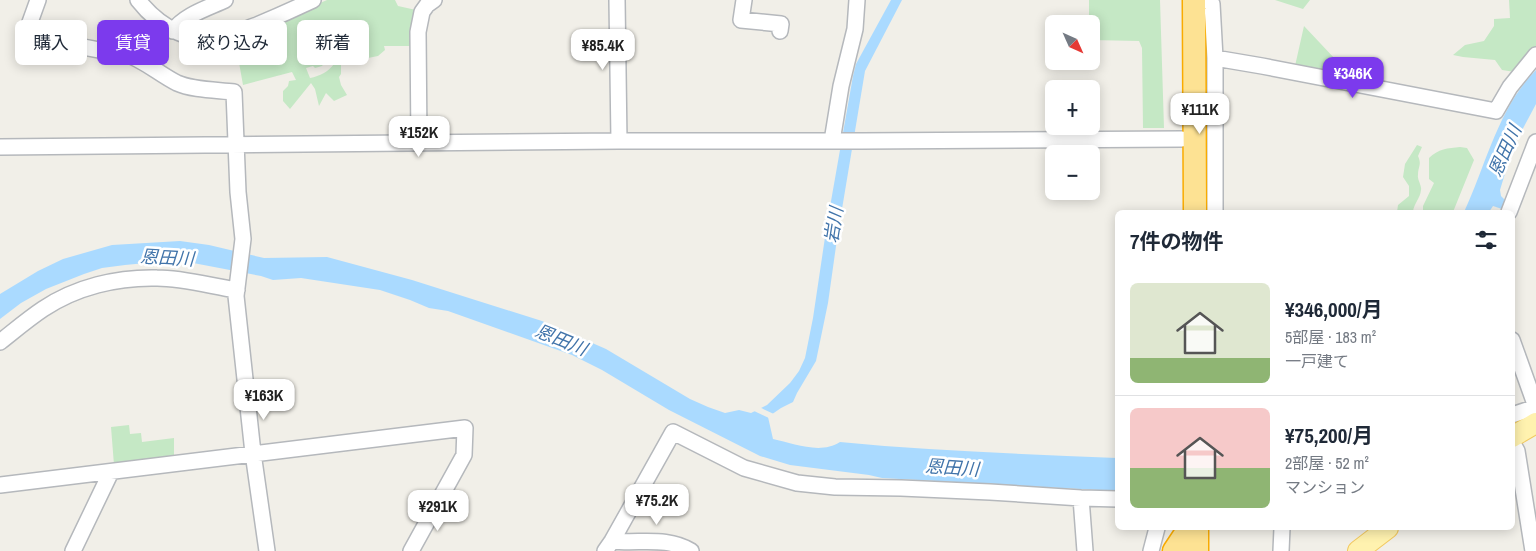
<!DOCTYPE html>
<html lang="ja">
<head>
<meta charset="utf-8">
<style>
  :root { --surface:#fff; --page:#f2f2f3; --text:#1f2937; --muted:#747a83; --line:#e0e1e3; --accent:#7c3aed }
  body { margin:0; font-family:"Archivo Narrow","Noto Sans JP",sans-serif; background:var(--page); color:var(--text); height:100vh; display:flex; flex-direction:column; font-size:19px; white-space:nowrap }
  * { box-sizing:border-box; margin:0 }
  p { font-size:16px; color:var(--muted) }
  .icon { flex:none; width:28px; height:28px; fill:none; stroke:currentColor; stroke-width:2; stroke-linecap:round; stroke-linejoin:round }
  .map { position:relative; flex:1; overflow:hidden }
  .panel { position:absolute; left:1115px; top:210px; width:400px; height:320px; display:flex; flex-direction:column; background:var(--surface); border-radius:8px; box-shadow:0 2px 12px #0003 }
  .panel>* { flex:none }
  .hud { position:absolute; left:15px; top:20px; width:475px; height:45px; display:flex; gap:10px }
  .needle { width:32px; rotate:135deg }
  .fabs { position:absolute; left:1045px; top:15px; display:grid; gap:10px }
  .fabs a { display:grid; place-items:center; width:55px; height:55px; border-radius:8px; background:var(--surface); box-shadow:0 2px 12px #0003; font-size:25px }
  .price { position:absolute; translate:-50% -42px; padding:0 11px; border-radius:10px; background:#fff; color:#222; font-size:16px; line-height:32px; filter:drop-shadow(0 1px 2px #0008) }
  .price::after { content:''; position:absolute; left:50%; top:30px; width:15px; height:11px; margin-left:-8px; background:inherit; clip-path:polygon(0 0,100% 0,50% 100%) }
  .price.on { background:var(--accent); color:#fff }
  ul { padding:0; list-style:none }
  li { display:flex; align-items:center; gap:15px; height:125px; padding:0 15px }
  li+li { border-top:1px solid var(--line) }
  li span { display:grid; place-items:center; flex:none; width:140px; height:100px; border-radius:8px; color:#555 }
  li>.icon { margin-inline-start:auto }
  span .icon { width:60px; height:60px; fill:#fffc; stroke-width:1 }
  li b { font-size:21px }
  h2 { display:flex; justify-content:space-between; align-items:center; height:60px; padding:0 15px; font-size:21px }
  .chip { padding:0 18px; border-radius:8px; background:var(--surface); box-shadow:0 2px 12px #0003; font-size:18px; line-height:45px }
  .chip.on { background:var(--accent); color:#fff }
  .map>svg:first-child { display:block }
  .green { fill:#c5e8c5 }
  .water { fill:#aadaff }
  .pier { fill:#f1efe8 }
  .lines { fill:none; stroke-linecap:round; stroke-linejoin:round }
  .minor-casing { stroke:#b5b8bc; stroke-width:18 }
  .major-casing { stroke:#f2c960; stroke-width:22 }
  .highway-casing { stroke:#f9ab00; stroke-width:25 }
  .minor { stroke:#fff; stroke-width:15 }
  .major { stroke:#fff2af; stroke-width:20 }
  .highway { stroke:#fde293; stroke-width:22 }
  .labels { text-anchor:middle; stroke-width:5; stroke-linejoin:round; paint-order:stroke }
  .water-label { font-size:18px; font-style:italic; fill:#4174aa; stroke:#fff }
</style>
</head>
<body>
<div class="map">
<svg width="1536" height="551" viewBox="0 0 1536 551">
  <rect width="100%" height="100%" fill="#f1efe8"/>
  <path class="green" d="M327,0H395L398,6L416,10L412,46H384L385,50L378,56L368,58L362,53L344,59L342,58L325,62L322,66L315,68L313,66L306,68L310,78C320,76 328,72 334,64H341V74L339,77L341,85L347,95L334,101L326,93L319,106L315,89L311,83L290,109L283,101V91L288,86L289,81L296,80L292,72L243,85L235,40Z
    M1089,0H1160L1164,128H1143L1142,48L1139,41L1091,40V24H1089Z
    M1275,0H1310L1303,9Z
    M1509,0H1536V46L1530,51L1515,72L1502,70L1495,60L1463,57L1453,55L1465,45L1484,41L1494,26V19L1510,18Z
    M1304,26L1352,77L1295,66Z
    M1417,145L1422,147L1418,156C1422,165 1418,166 1418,175C1417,180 1422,185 1421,190C1420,199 1414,203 1413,212H1397L1398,205L1409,196V186L1403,177L1405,164Z
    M1460,147L1467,148L1474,160L1453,212H1423V206L1434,183L1429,179V158C1438,149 1448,148 1460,147Z
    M129,425L130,434L141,433L142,442L174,438V456L114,465L111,427Z"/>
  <path class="water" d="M891,0H902L865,71L837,239L828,303L816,361L797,393L793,402L781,408L768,417L773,439C793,443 820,455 840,442C932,451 1025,454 1117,458V491L882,478L869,475L790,465L760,456L669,410L602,370L572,355L448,311L429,308L410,300L380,290L301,278L273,280L261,276L188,262L167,261L125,265L102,268L84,274L46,289L21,303L0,319V294L38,271L63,259L112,245L180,241L209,245L264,258L327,257L412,280L542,321L606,349L690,399L708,407L725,413L739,410L751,413L767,405L790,383L799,371L805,358L813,318L827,224L853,76L856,64Z
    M1536,70V104L1513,147L1500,190L1501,196L1506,201L1502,209L1493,206L1489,212H1464C1486,165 1498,108 1536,70Z"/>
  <path class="pier" d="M759,407L776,415L771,419L752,410Z"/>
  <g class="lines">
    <defs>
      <path id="minor" d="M38,0L29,25C50,42 78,46 104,51C110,52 117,51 123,53C143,59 159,74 177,83C192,90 218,90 234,92L238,192L243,239L236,296L253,453L267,551
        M138,0C159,27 193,47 228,36C238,33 247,28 257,25C276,17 294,9 313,0
        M617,0L619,141
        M744,0L741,20L781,24L780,31
        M1206,0L1212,4L1215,58V212
        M173,31C184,15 208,8 225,0
        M1215,58L1262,66L1496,111L1510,87L1536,55
        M832,141L841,86L855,29L857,0
        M419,143L418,32L422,12L427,5L434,0
        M0,147L619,141H862L1182,139
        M1509,212L1536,142
        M1512,340L1536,407
        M0,342C14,331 28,319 43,309C76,287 117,277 157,278C183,278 211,286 237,290
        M1512,415L1536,407
        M1512,442L1517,451L1533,551
        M0,485L465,428L464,455L411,551
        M1081,498L1085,551
        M612,541C639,544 667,536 691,551
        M73,551L109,476
        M605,551L612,541L673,432L744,468L797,483L835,487L901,488L990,492L1081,498L1118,499
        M1151,551L1157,528
        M1281,551L1282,528"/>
      <path id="major" d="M1512,437L1536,423
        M1358,551L1388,528"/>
      <path id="highway" d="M1194,0L1195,212
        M1197,528V551
        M1174,551L1184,536"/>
    </defs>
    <use href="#minor" class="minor-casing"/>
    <use href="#major" class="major-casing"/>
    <use href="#highway" class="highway-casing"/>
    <use href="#minor" class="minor"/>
    <use href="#major" class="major"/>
    <use href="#highway" class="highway"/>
  </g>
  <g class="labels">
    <g class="water-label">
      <text transform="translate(1505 151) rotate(-66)" y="6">恩田川</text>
      <text transform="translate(834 225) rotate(-81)" y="6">岩川</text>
      <text transform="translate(167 258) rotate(3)" y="6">恩田川</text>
      <text transform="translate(561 340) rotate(22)" y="6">恩田川</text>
      <text transform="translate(952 468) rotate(4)" y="6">恩田川</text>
    </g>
  </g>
</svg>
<div class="fabs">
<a><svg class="needle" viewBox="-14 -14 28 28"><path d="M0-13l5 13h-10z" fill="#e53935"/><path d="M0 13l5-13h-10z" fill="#747a83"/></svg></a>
<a>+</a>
<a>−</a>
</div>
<b class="price" style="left:603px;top:71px">¥85.4K</b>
<b class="price on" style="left:1353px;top:99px">¥346K</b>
<b class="price" style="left:1200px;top:135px">¥111K</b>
<b class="price" style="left:419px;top:158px">¥152K</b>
<b class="price" style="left:264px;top:421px">¥163K</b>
<b class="price" style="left:657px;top:526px">¥75.2K</b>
<b class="price" style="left:438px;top:532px">¥291K</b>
<div class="hud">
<a class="chip">購入</a>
<a class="chip on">賃貸</a>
<a class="chip">絞り込み</a>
<a class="chip">新着</a>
</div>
<section class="panel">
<h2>7件の物件<svg class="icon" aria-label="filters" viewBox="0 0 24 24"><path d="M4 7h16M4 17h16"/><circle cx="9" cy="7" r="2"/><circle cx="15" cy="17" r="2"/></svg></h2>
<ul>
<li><span style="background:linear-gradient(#dfe7d0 75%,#8fb573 0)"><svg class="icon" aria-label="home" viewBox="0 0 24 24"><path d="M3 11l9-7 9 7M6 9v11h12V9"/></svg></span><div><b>¥346,000/月</b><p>5部屋 · 183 m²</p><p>一戸建て</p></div></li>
<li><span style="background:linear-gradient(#f6c9c9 60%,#8fb573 0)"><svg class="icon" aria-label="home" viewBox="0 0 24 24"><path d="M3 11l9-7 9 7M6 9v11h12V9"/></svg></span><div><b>¥75,200/月</b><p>2部屋 · 52 m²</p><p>マンション</p></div></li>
</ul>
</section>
</div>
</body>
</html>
